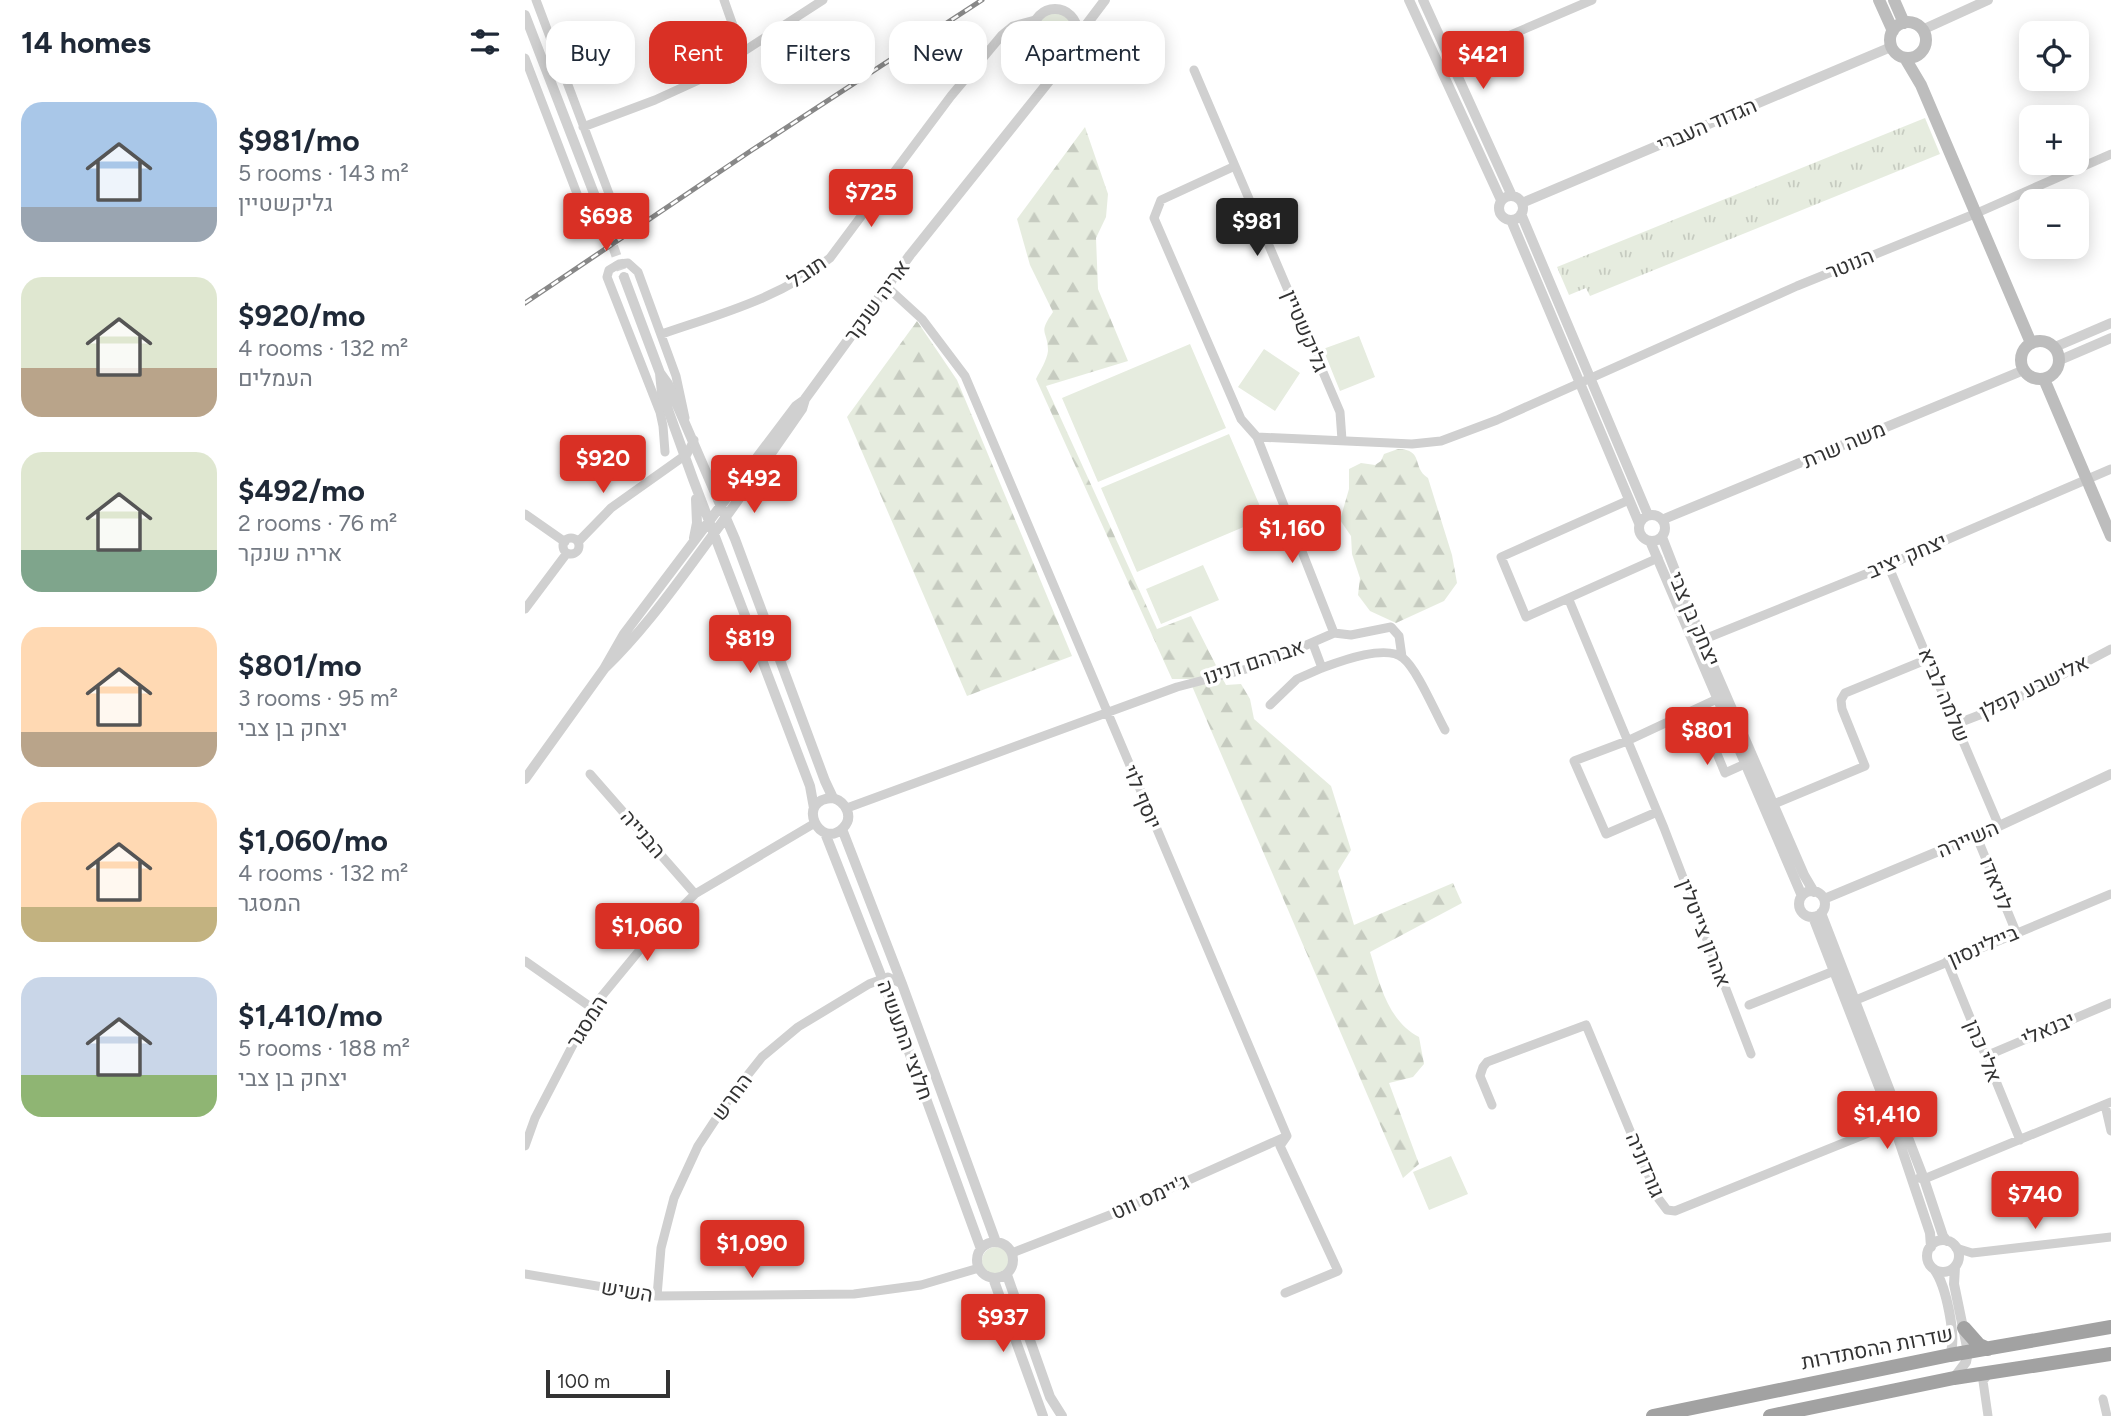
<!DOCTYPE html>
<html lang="en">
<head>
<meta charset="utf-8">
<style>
  :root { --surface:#fff; --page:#f2f2f3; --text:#1f2937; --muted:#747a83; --accent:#d93025 }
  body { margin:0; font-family:Figtree,Heebo,sans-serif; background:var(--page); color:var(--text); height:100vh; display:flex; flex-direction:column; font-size:26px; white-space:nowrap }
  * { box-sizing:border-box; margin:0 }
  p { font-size:23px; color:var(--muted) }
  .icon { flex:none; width:38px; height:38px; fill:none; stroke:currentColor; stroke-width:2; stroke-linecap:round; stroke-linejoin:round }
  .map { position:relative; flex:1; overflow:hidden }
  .panel { display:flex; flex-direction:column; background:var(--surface); width:525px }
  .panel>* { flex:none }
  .banner { position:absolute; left:21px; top:21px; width:665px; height:63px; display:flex; gap:14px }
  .buttons { position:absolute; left:1494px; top:21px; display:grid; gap:14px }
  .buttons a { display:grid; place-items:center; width:70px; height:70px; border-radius:14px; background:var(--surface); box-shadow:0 4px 18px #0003; font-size:35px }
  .scale { position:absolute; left:21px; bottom:18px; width:124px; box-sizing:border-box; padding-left:7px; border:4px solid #333; border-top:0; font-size:19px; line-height:24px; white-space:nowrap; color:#333; -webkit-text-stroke:5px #fff; paint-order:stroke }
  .price { position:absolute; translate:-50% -60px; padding:0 16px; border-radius:7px; background:var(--accent); color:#fff; font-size:23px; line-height:46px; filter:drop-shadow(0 2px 4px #0008) }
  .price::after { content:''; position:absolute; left:50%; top:42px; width:21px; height:16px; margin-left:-10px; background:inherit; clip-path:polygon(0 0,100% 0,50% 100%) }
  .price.on { background:#222; color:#fff }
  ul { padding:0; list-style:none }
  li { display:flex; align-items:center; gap:21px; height:175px; padding:0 21px }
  li span { display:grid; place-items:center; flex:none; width:196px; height:140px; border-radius:21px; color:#555 }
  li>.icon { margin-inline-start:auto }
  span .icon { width:84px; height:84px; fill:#fffc; stroke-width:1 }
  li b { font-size:30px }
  h2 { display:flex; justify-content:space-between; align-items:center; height:84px; padding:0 21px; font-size:30px }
  .chip { padding:0 24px; border-radius:21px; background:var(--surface); box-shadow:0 4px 18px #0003; font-size:24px; line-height:63px }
  .chip.on { background:var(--accent); color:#fff }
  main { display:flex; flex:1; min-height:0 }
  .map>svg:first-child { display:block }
  .green { fill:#e6ecdf }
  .forest { fill:url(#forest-firs) }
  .park { fill:url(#park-tufts) }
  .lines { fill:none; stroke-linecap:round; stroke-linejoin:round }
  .tertiary-tunnel { stroke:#d6d6d6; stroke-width:10; stroke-dasharray:10 5; stroke-linecap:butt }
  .minor { stroke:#d0d0d0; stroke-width:9 }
  .tertiary { stroke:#d0d0d0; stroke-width:10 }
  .secondary { stroke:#bdbdbd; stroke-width:12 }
  .trunk { stroke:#a2a2a2; stroke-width:14 }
  .rail-casing { stroke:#888; stroke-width:5 }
  .rail { stroke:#fff; stroke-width:2.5; stroke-dasharray:8; stroke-linecap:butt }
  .labels { text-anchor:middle; stroke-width:7; stroke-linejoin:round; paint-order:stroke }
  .street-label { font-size:21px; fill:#333; stroke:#fff }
</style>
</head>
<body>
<main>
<section class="panel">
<h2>14 homes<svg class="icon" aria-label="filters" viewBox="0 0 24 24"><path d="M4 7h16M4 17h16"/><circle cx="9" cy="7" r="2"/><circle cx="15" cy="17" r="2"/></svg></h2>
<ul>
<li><span style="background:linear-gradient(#a9c7e8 75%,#9aa5b1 0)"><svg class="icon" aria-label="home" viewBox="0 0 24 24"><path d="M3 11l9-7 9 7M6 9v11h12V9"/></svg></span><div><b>$981/mo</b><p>5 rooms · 143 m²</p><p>גליקשטיין</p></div></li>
<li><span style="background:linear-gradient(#dfe7d0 65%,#b9a48a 0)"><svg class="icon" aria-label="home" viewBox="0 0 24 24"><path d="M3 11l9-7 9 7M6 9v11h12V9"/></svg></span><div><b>$920/mo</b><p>4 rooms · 132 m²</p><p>העמלים</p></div></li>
<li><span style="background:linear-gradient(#dfe7d0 70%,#7fa58c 0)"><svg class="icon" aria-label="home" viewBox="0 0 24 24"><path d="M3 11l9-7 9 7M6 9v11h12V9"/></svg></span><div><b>$492/mo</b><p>2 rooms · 76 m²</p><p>אריה שנקר</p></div></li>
<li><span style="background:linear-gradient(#ffd9b3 75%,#b9a48a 0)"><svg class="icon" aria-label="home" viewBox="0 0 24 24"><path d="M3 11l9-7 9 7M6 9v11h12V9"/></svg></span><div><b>$801/mo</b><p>3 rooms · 95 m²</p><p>יצחק בן צבי</p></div></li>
<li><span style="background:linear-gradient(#ffd9b3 75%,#c2b280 0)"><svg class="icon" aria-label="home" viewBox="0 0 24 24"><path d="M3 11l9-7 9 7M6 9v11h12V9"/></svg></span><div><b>$1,060/mo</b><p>4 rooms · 132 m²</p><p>המסגר</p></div></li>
<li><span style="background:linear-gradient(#c9d6e8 70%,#8fb573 0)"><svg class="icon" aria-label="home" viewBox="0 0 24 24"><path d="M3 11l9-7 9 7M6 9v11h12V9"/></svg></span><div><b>$1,410/mo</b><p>5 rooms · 188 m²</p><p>יצחק בן צבי</p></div></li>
</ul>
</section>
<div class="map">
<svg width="1586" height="1416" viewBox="0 0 1586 1416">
  <defs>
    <pattern id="forest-firs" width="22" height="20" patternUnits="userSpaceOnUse" patternTransform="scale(1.75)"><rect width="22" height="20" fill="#e6ecdf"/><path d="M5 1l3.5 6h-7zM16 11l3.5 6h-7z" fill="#c6cbc0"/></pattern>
    <pattern id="park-tufts" width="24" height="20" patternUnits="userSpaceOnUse" patternTransform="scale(1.75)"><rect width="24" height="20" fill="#e6ecdf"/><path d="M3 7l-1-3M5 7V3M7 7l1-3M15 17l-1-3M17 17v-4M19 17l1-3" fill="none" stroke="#c6cbc0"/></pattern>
  </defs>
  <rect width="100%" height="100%" fill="#fff"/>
  <path class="green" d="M512 30a18 18 0 1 1 36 0a18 18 0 1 1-36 0Z
    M834,336L850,377L815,391L798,349Z
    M665,344L701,428L573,482L537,398Z
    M739,349L775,373L750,411L713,387Z
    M704,434L740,518L612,572L576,488Z
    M678,565L694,600L636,624L621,589Z
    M926,1156L943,1194L904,1210L888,1172Z
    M457 1261a14 14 0 1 1 28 0a14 14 0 1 1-28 0Z"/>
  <path class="forest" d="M560,127L583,194L581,217L571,238L573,289L603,361L521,386L632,629L666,616L701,685L716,684L725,699L729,719L806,786L826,850L813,871L829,925L928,883L937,903L845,952C855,984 862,1020 894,1037L899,1064L888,1077L864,1083L894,1164L878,1178L664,679H647L511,379C515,371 522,360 523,351C523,329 512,335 528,312L505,265L492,219Z
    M392,321L432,380L547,656L442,696L322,417Z
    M873,449C900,450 886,467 903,478L927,555L932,583L919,601L871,623L845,611L833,595L835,578L827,554L826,536L815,520L824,489V469L836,463L850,465L856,461L859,454Z"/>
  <path class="park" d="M1400,118L1415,154L1065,296L1061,288L1044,295L1032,267Z"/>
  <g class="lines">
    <path class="tertiary-tunnel" d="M73,204L99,277"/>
    <path class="minor" d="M199,0L217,51
      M493,25L504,31L509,37
      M0,58L59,212L65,220L77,222L85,215L86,199L11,0
      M927,60L1067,0
      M669,70L815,412L817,440
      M58,127L130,100L176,79L298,0
      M362,287L397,319L440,376L762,1136L755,1146L813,1271L760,1293
      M137,334C195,314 256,298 305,258L426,96L477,35L488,26L510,20
      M732,437L887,444L916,441L972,420L1272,286L1452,213L1586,154
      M140,452L138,426L135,412L82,277L84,270L94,264L103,263L113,272L151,376L160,418
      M1104,500L976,557L1001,617L1133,558
      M0,514L40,542
      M38 546a8 8 0 1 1 16 0a8 8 0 1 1-16 0Z
      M53,542L86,508L162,454L169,440
      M1363,565L1474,826
      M1044,600L1139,828L1226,1054
      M0,609L42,553
      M809,633L826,635L866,627L874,636L877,657
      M1177,640L1363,565L1586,469
      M788,644L797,668C816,661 861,644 878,658C892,669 910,712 920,730
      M745,705L772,679L797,668
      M1173,708L1200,773L1220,764
      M1431,724L1478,706L1586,649
      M65,774L170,894
      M1249,804L1340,766L1317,709L1316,700L1320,693L1403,659
      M322,808L652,687L733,666L809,633L732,437L716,419L629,218L636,200L710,166
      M1132,812L1081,834L1049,761L1102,741L1192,699
      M1451,835L1491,932
      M0,961L67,1008
      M1422,961L1495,1140
      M1331,1000L1586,894
      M1224,1005L1309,971
      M1461,1056L1586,1003
      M967,1105L955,1076L958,1067L962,1062L1061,1025L1133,1198L1142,1210L1150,1211L1368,1123L1371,1117
      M1580,1105L1586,1131
      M0,1146L10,1118L67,1008L118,946L170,894L290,823
      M1394,1178L1399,1179L1586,1102
      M1431,1248L1447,1253L1456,1252L1586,1237
      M487,1253L590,1213L762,1136
      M0,1274L132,1296L329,1294L396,1285L454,1268
      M132,1296L136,1248L149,1198L173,1146L206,1096L237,1057L273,1027L344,984L363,977L377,984
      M1578,1399L1582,1416
      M1463,1416L1458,1381L1465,1372"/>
    <path class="tertiary" d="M884,0L976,200
      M898,0L987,196
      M508 31a22 22 0 1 1 44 0a22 22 0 1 1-44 0Z
      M0,15L73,204
      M1397,30L1463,0
      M552,37L580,0
      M974 208a12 12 0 1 1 24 0a12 12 0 1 1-24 0Z
      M997,203L1366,47
      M996,214L1123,515
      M986,220L1114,523
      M99,277L135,373L137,393L168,479L285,786L289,808
      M1530,347L1586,323
      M1535,360L1586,338
      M135,373L143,384L210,539L300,781L308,798C321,802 329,817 318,828C295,851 269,799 308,798
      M1114 528a13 13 0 1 1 26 0a13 13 0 1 1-26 0Z
      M1139,519L1499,370
      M1137,537L1177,640L1279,875L1289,892
      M169,538L172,523L171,499
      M1125,541L1277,896
      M79,669C113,636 140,600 168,562C205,512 241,461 277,409L280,399L385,255L525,80L536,64L542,50
      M0,779L79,669L99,634L271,406L278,401
      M317,829L377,984L471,1242
      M300,833L357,978L456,1249
      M1274 904a13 13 0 1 1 26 0a13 13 0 1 1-26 0Z
      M1299,899L1474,826L1586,774
      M1296,913L1399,1179L1418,1236L1422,1241
      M1288,917L1368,1123L1405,1233L1406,1247
      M1402 1256a16 16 0 1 1 32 0a16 16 0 1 1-32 0Z
      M452 1260a18 18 0 1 1 36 0a18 18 0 1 1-36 0Z
      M1409,1269C1421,1285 1432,1337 1425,1355
      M482,1275L525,1397L537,1416
      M468,1278L518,1416
      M1429,1378L1441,1362L1443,1352L1429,1284L1430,1267"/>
    <path class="secondary" d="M1354,0L1368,31
      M1369,0L1379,23
      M1365 40a18 18 0 1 1 36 0a18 18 0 1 1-36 0Z
      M1380,58L1396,85L1506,343
      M1496 360a19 19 0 1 1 38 0a19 19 0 1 1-38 0Z
      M1519,379L1586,536"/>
    <path class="trunk" d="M1439,1328L1454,1345L1463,1349
      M1128,1416L1425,1355L1586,1327
      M1245,1416L1429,1378L1586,1354"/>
    <defs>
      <path id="rail" d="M0,303L227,150L457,0"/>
    </defs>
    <use href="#rail" class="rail-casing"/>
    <use href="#rail" class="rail"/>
  </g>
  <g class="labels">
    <g class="street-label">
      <text transform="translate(1182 125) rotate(-23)" y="7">הגדוד העברי</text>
      <text transform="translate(1325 264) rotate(-22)" y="7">הנוטר</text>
      <text transform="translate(282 272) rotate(-34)" y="7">תובל</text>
      <text transform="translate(352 301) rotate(-54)" y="7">אריה שנקר</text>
      <text transform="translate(780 331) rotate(67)" y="7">גליקשטיין</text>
      <text transform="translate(1319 445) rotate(-23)" y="7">משה שרת</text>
      <text transform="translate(1382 556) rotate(-23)" y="7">יצחק יציב</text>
      <text transform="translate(1169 619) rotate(67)" y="7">יצחק בן צבי</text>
      <text transform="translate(729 662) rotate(-18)" y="7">אברהם דנינו</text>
      <text transform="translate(1509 687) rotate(-26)" y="7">אלישבע קפלן</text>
      <text transform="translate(1419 695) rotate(67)" y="7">שלמה לביא</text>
      <text transform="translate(617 797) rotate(67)" y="7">יוסף לוי</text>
      <text transform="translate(118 834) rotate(49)" y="7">הבנייה</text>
      <text transform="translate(1443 839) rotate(-23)" y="7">השיירה</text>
      <text transform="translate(1471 884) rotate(68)" y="7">לניאדו</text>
      <text transform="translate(1179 933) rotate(69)" y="7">אהרון צייטלין</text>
      <text transform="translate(1458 946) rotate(-23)" y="7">ביילינסון</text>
      <text transform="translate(62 1022) rotate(-58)" y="7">המסגר</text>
      <text transform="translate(1523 1029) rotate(-23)" y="7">יבנאלי</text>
      <text transform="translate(380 1040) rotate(70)" y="7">חלוצי התעשיה</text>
      <text transform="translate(1458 1051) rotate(68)" y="7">אלי כהן</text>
      <text transform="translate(207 1097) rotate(-54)" y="7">החרש</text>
      <text transform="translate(1120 1165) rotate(67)" y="7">גורדוניה</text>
      <text transform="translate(625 1197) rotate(-24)" y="7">ג'יימס ווט</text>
      <text transform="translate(102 1291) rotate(9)" y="7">השיש</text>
      <text transform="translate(1352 1348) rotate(-11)" y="7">שדרות ההסתדרות</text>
    </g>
  </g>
</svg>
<div class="buttons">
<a><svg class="icon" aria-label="locate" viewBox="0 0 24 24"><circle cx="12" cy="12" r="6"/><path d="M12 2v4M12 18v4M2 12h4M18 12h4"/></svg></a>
<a>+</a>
<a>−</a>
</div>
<div class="scale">100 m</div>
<b class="price" style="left:958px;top:91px">$421</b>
<b class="price" style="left:346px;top:229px">$725</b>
<b class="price" style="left:81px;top:253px">$698</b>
<b class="price on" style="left:732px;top:258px">$981</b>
<b class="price" style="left:78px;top:495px">$920</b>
<b class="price" style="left:229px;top:515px">$492</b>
<b class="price" style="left:767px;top:565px">$1,160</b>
<b class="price" style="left:225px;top:675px">$819</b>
<b class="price" style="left:1182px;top:767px">$801</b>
<b class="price" style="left:122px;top:963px">$1,060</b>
<b class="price" style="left:1362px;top:1151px">$1,410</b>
<b class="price" style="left:1510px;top:1231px">$740</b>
<b class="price" style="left:227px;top:1280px">$1,090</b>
<b class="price" style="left:478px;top:1354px">$937</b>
<div class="banner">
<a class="chip">Buy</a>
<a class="chip on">Rent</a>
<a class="chip">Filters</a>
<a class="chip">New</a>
<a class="chip">Apartment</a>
</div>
</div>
</main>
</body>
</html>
